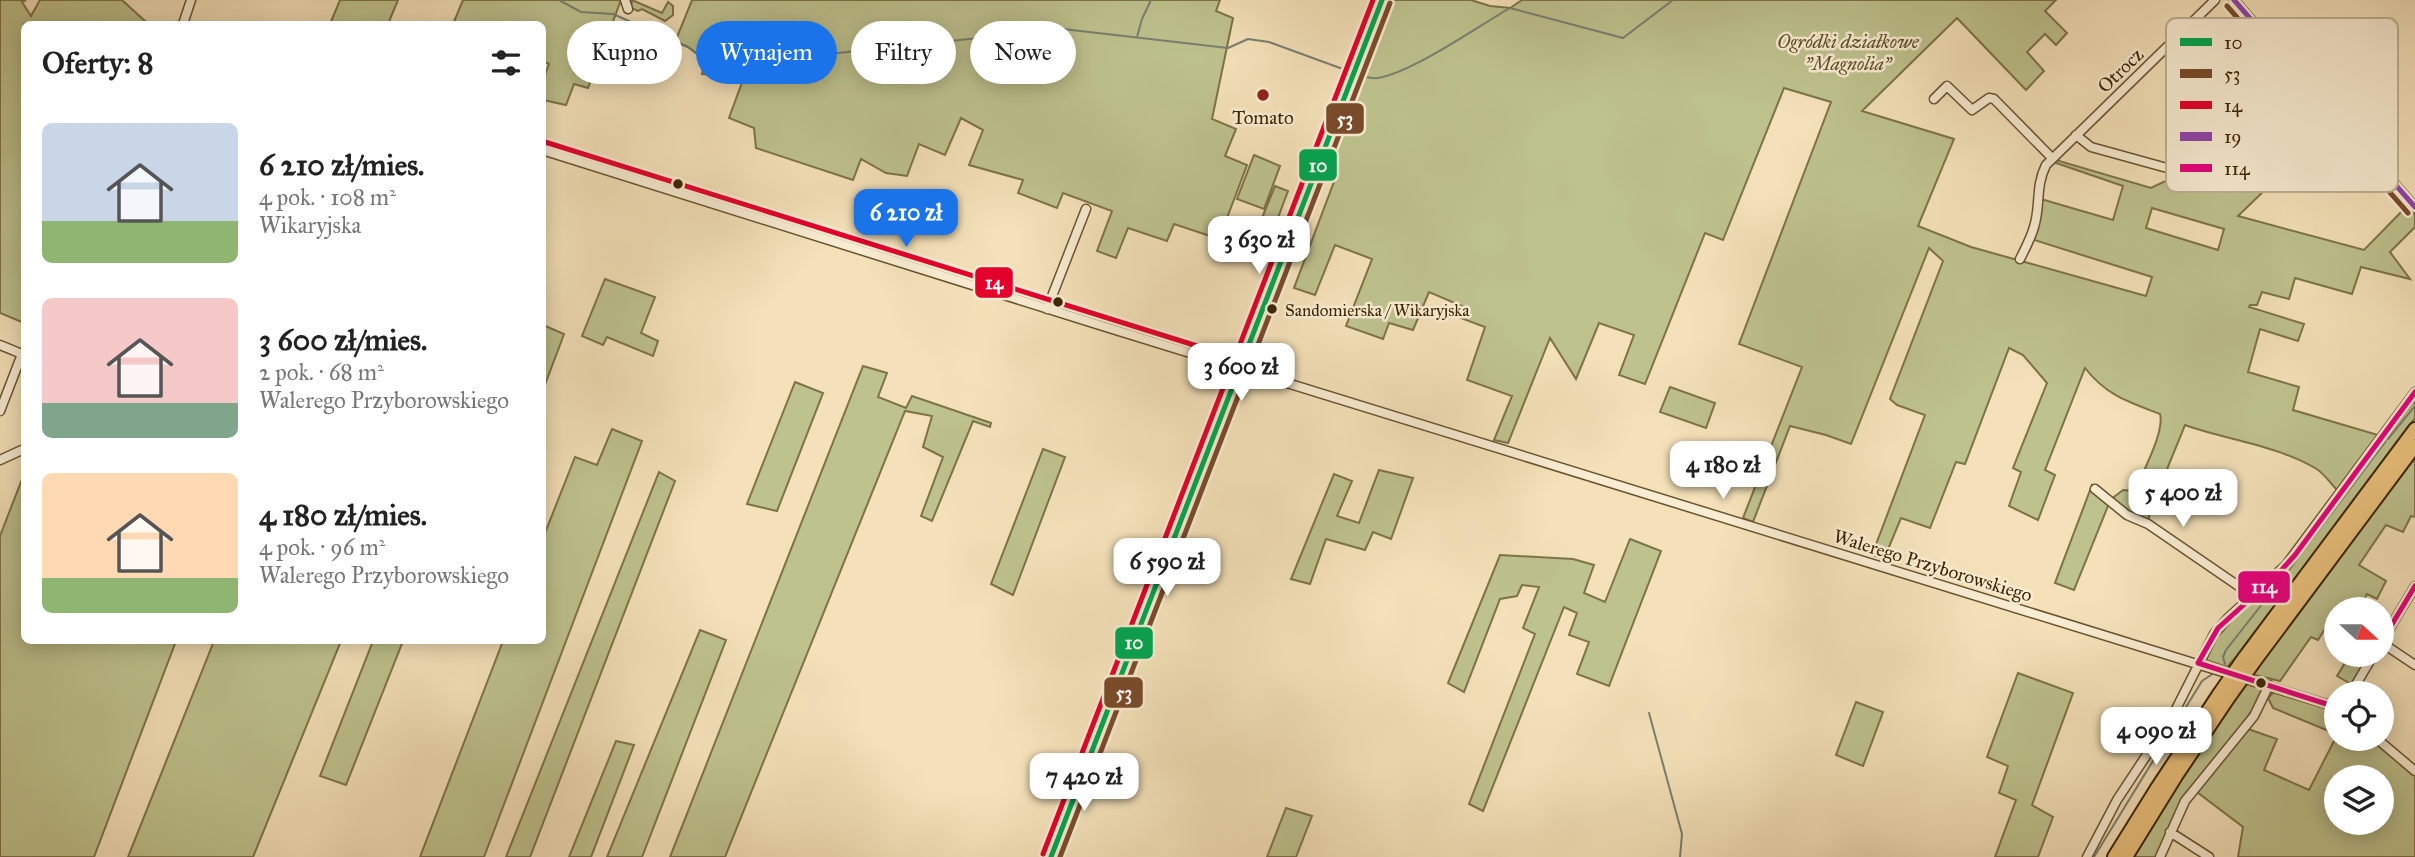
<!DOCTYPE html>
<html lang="pl">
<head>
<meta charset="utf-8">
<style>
  :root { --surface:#fff; --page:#f6f6f6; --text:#222; --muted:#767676; --accent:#1a73e8 }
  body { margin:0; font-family:"IM FELL Great Primer",serif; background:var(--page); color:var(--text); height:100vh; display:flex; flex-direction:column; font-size:26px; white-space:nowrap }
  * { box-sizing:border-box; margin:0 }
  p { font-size:23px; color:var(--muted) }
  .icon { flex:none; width:38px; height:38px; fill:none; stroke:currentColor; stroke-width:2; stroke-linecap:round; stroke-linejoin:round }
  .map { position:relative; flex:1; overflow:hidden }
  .side { position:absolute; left:21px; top:21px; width:525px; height:623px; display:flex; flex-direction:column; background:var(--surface); border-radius:10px; box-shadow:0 4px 18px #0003 }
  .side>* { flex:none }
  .banner { position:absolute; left:567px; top:21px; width:665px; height:63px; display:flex; gap:14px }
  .needle { width:46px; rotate:111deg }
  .controls { position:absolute; left:2324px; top:597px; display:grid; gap:14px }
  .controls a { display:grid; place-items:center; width:70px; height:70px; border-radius:50%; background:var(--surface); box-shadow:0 4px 18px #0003; font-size:35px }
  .price { position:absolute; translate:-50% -60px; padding:0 16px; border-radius:14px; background:#fff; color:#222; font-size:23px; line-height:46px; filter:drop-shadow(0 2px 4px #0008) }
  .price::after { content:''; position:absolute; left:50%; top:42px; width:21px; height:16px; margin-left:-10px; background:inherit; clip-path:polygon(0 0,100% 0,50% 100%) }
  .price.on { background:var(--accent); color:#fff }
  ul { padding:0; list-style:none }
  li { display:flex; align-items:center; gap:21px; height:175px; padding:0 21px }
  li span { display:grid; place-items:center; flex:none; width:196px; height:140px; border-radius:10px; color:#555 }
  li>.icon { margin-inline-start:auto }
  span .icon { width:84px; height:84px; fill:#fffc; stroke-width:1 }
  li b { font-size:30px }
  h2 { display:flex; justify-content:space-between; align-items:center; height:84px; padding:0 21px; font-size:30px }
  .tag { padding:0 24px; border-radius:32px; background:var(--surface); box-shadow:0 4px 18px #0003; font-size:24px; line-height:63px }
  .tag.on { background:var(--accent); color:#fff }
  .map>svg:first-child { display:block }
  .green { fill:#bec28e; stroke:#7c7347; stroke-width:2; fill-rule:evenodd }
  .water { fill:#a0bbba; stroke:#787f70; stroke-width:2 }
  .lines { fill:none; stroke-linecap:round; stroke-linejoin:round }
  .stream { stroke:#787f70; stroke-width:2 }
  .minor-casing { stroke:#69532e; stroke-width:11 }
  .highway-casing { stroke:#3b2400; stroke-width:16 }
  .minor { stroke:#f8ecd2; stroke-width:8 }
  .highway { stroke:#eac07c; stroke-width:12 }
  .highway-bridge-casing { stroke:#3b2400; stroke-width:16; stroke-linecap:butt }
  .highway-bridge { stroke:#eac07c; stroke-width:12 }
  .bus-1-casing { stroke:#f8ecd2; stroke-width:10 }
  .bus-2-casing { stroke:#f8ecd2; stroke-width:10 }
  .bus-3-casing { stroke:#f8ecd2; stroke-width:10 }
  .bus-4-casing { stroke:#f8ecd2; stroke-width:10 }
  .bus-5-casing { stroke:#f8ecd2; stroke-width:10 }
  .bus-1 { stroke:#00a651; stroke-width:5 }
  .bus-2 { stroke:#7a4b2a; stroke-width:5 }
  .bus-3 { stroke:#e4002b; stroke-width:5 }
  .bus-4 { stroke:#8e44ad; stroke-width:5 }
  .bus-5 { stroke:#e5007d; stroke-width:5 }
  .poi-dot { fill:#8f2418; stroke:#f8ecd2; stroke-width:2.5 }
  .bus-dot { fill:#3b2400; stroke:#f8ecd2; stroke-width:2.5 }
  .labels { text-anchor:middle; stroke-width:5; stroke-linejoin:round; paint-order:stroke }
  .bus-label { font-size:17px; fill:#3b2400; stroke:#f8ecd2; text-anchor:start }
  .park-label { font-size:19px; font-style:italic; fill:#5c4c24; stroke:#f8ecd2 }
  .street-label { font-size:19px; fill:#3b2400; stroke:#f8ecd2 }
  .poi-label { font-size:19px; fill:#3b2400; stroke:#f8ecd2 }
  .key { fill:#f8ecd2; stroke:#bfb093; stroke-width:2 }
  .key-label { font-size:19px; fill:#3b2400 }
  .line-badge { stroke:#f8ecd2; stroke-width:2.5 }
  .badge-label { font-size:19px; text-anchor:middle; font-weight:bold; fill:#fff }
</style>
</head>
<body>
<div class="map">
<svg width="2415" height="857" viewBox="0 0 2415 857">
  <rect width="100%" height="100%" fill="#f4e1b9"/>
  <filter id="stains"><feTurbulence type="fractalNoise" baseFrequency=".00286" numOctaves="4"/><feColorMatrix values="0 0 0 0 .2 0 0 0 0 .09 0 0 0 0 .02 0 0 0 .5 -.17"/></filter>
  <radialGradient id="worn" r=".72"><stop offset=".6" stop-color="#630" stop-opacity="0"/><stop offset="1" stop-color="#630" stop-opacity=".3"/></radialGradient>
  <path class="green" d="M0,0H26L22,2L31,16L40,0H122L146,22L145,24H24V323L0,313Z
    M340,0H398L388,24H330Z
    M463,0H621L588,88L574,84L566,105L543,100V80L549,64L543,61L542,24H453Z
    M632,0L662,13L668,2L673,6V15L665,21L642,9L638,11L631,8Z
    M692,0H1220L1216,11L1233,18L1212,119L1236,129L1225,156L1247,165L1219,239L1174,224L1167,241L1128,228L1116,258L1097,251L1112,211L1063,193L1057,208L1018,193L1023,180L969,165L983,130L961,118L945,155L919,144L907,176L886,173L861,159L853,180L756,148L754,128L729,118L744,77L702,74L705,60L688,47L675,42Z
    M1389,0H1471L1490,6L1510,8L1522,0H2056L2045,11L2067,33L2056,45L2045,34L2027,52L2044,71L2026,90L1957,18L1862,111L1954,139L1918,226L1971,247L2146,296L2152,277L2031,239L2037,230L2041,199L2113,220L2123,186L2053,162L2056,160L2151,188L2191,169L2177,153L2217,115L2230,127L2248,109L2293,157L2314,137L2241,57L2262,37L2335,122L2238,216L2364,250L2407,206L2415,215V227L2390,252L2410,279L2361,267L2352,294L2295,278L2289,299L2262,292L2257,305H2250L2249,307L2304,324L2298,341L2260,329L2248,372L2299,387L2293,410L2378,435L2338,491C2331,484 2324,473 2315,468C2275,445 2227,440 2185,425L2150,511L2148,524L2110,501L2074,590L2055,583L2092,485L2110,500L2123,490L2135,491C2142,473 2165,432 2160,414C2128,402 2106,395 2085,368L2045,470L2055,475L2038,520L2009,506L2021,472L2013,468L2047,383L2023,355L2009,348L1965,464L1956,462L1930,528L1901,518L1884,559L1872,555L1925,415L1897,405L1890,399L1943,261L1929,248L1851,444L1826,435L1790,426L1753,522L1743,518L1802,367L1739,344L1831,102L1784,88L1723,240L1705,233L1645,384L1619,375L1634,335L1599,323L1576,379L1550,338L1508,443L1494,440L1512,396L1467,380L1485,327L1458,317L1462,306L1429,292L1413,330L1389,323L1383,339L1346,326L1372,259L1335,245L1315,295L1294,288L1335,179L1321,172L1366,54ZM2152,208L2224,229L2218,250L2146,228Z
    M1254,155L1280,166L1264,209L1237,199Z
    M1275,186L1288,191L1276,223L1262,218Z
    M605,279L655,297L641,333L658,341L653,356L607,337L603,345L582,336Z
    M543,325L564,334L543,390V324Z
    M863,366L887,373L878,397L906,408L912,396L991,423L990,427L973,421L932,521L921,516L943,457L923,447L932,416L905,411L725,857H670Z
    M795,382L823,393L777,511L747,504Z
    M1670,387L1715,403L1706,428L1660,412Z
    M2415,396V418L2236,657L2227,667L2206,660L2217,635L2226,623L2284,572Z
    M612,429L642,441L484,857H420L503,641L542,640L543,538L575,457L597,465Z
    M1043,449L1065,457L1013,595L991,584Z
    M2415,454V517L2411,516L2403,532L2386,525L2359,565L2386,581L2377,599L2367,594L2359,609H2336V624L2330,621L2318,640L2311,637L2280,681L2251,674Z
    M1379,470L1413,478L1391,539L1373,532L1365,550L1326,539L1310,584L1291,579L1334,474L1352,481L1337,516L1359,523Z
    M659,472L675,481L530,857H506Z
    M24,474V640L176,641L94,857H0V536Z
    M1630,539L1661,551L1609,686L1577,674L1589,642L1569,635L1577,613L1564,607L1483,811L1469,804L1535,634L1523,628L1539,587L1522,585L1517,596L1500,599L1464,692L1448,683L1500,555L1573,559L1594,565L1584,593L1605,602Z
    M700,630L726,640L642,857H607Z
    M214,641H341L253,857H128Z
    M373,641H403L346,785L320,776Z
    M2348,658L2362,667L2351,684L2337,676Z
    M2018,673L2073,693L2032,805L2053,817L2038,857H1995L2016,800L1999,793L2008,766L1987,757Z
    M2246,682L2261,687L2263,690C2246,728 2214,755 2191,788C2175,810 2167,833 2156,857H2132L2158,813Z
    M2274,692L2336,711V734L2273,708L2268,698Z
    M1856,702L1883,712L1863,766L1836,755Z
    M2248,729L2277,739L2264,770L2309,790L2336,737L2371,739L2415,775V857H2238L2243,827L2197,792ZM2336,777H2382V822H2336Z
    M616,741L634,745L591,857H569Z
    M1286,808L1312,816L1296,857H1267Z"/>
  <path class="water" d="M917,50L919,52L916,63L908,64L878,61L879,52Z"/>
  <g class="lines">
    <path class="stream" d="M559,0L581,12L613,14L688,47L705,60L791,58L1063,29L1228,48L1248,39L1269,42L1351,72
      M1137,37L1142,19L1151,0
      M1356,74C1363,76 1370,79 1378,78C1413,72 1477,27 1510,8L1623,38L1673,0
      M2388,439L2415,406
      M2276,587L2386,441
      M2225,664L2223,657L2226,650L2274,589
      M1649,713L1682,834L1680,857
      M2094,857L2202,681L2214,673"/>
    <defs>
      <path id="minor" d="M625,0L628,9
        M2234,0L2415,207
        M183,24L191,0
        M2301,76L2346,34
        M1934,99L1947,86L1972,110L1989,98L1994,99L2052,158
        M2337,117L2385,72
        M2076,135L2091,147L2167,168L2180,159
        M542,150L1109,328L2336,707
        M2020,259C2025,249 2031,238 2034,227C2041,205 2035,187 2046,165L2215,0
        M1047,309L1086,209
        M0,345L22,354L0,411
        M0,460L24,449
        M2095,489L2127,515L2148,524L2253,596
        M2382,641L2415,586
        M2382,643L2415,665
        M2351,693L2374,654
        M2376,738L2415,771
        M2170,832L2209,857
        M1051,857L1382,0
        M2087,857L2117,800L2173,715L2214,634L2229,617L2286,565L2415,392
        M2160,857L2185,801L2254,716L2269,685"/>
      <path id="highway" d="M2244,658L2415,429
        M2254,662L2415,446
        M2114,857L2157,788L2219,694
        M2126,857L2176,776L2229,697"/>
    </defs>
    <use href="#minor" class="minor-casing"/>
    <use href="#highway" class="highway-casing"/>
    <use href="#minor" class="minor"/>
    <use href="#highway" class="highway"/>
    <defs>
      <path id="highway-bridge" d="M2219,694L2244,658
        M2229,697L2254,662"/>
    </defs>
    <use href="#highway-bridge" class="highway-bridge-casing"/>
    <use href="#highway-bridge" class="highway-bridge"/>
    <defs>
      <path id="bus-1" d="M1051,857L1382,0"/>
      <path id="bus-2" d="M2227,6L2408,213
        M1060,857L1390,3"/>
      <path id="bus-3" d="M545,142L1242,360
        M1043,854L1373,0"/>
      <path id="bus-4" d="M2234,0L2415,207"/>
      <path id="bus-5" d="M2382,641L2415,586
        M2336,707L2198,663L2218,628L2278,574L2295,555L2415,392"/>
    </defs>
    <use href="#bus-1" class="bus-1-casing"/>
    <use href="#bus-2" class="bus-2-casing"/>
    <use href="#bus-3" class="bus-3-casing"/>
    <use href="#bus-4" class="bus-4-casing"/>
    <use href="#bus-5" class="bus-5-casing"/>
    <use href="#bus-1" class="bus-1"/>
    <use href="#bus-2" class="bus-2"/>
    <use href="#bus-3" class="bus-3"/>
    <use href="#bus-4" class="bus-4"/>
    <use href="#bus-5" class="bus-5"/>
  </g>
  <circle class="poi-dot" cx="1263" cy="95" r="7"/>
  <g class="bus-dot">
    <circle cx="678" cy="184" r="6"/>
    <circle cx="1058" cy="302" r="6"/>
    <circle cx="1272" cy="309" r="6"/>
    <circle cx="2261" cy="683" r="6"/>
  </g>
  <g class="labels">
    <g class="bus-label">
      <text x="1285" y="316">Sandomierska / Wikaryjska</text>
    </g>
    <g class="park-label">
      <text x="1848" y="48">Ogródki działkowe<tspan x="1848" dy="22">"Magnolia"</tspan></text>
    </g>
    <g class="street-label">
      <text transform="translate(2120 70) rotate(-44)" y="7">Otrocz</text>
      <text transform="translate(1933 565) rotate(17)" y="7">Walerego Przyborowskiego</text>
    </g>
    <g class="poi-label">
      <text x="1263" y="124">Tomato</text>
    </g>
  </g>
  <rect x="2166" y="18" width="232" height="174" rx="10" class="key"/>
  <rect x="2180" y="38" width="32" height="8" fill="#00a651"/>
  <rect x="2180" y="69" width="32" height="9" fill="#7a4b2a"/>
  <rect x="2180" y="101" width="32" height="8" fill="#e4002b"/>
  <rect x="2180" y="132" width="32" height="9" fill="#8e44ad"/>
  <rect x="2180" y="164" width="32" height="8" fill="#e5007d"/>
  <g class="key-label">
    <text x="2224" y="49">10</text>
    <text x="2224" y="80">53</text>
    <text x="2224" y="112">14</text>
    <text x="2224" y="143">19</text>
    <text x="2224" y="175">114</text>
  </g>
  <g class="line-badge">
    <rect x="1325" y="102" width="40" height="33" rx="7" fill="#7a4b2a"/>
    <rect x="1298" y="148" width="40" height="34" rx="7" fill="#00a651"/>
    <rect x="974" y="266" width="40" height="33" rx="7" fill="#e4002b"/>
    <rect x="2237" y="570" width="54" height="34" rx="7" fill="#e5007d"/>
    <rect x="1114" y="626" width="40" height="34" rx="7" fill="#00a651"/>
    <rect x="1103" y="676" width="41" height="33" rx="7" fill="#7a4b2a"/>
  </g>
  <g class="badge-label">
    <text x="1345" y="125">53</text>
    <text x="1318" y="172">10</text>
    <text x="994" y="289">14</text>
    <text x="2264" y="593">114</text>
    <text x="1134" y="649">10</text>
    <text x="1124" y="699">53</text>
  </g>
  <rect width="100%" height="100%" filter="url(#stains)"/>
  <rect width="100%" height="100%" fill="url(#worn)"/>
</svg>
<div class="controls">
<a><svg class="needle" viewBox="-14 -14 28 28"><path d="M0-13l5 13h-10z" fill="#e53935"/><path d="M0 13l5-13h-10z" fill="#767676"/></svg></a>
<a><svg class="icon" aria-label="locate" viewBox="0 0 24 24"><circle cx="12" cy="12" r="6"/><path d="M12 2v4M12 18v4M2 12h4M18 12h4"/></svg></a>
<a><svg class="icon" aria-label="layers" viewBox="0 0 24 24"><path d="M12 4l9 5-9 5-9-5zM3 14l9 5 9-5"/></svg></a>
</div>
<b class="price on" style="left:906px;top:249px">6 210 zł</b>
<b class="price" style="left:1259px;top:276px">3 630 zł</b>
<b class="price" style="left:1241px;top:403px">3 600 zł</b>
<b class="price" style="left:1723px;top:501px">4 180 zł</b>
<b class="price" style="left:2183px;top:529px">5 400 zł</b>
<b class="price" style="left:1167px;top:598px">6 590 zł</b>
<b class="price" style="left:2156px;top:767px">4 090 zł</b>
<b class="price" style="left:1084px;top:813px">7 420 zł</b>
<div class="banner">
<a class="tag">Kupno</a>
<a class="tag on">Wynajem</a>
<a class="tag">Filtry</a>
<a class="tag">Nowe</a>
</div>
<section class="side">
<h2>Oferty: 8<svg class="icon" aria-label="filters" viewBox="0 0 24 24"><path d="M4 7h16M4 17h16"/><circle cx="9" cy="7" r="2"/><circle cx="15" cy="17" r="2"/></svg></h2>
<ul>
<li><span style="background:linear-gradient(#c9d6e8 70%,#8fb573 0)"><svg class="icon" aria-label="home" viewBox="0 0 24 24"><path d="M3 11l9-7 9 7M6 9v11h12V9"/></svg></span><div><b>6 210 zł/mies.</b><p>4 pok. · 108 m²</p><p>Wikaryjska</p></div></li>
<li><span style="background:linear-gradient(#f6c9c9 75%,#7fa58c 0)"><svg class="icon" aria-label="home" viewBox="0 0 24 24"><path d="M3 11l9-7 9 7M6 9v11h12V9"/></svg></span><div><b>3 600 zł/mies.</b><p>2 pok. · 68 m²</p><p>Walerego Przyborowskiego</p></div></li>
<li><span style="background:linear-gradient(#ffd9b3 75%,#8fb573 0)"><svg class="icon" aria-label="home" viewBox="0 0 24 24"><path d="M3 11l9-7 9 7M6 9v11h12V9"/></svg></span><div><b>4 180 zł/mies.</b><p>4 pok. · 96 m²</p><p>Walerego Przyborowskiego</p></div></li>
</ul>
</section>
</div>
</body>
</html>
